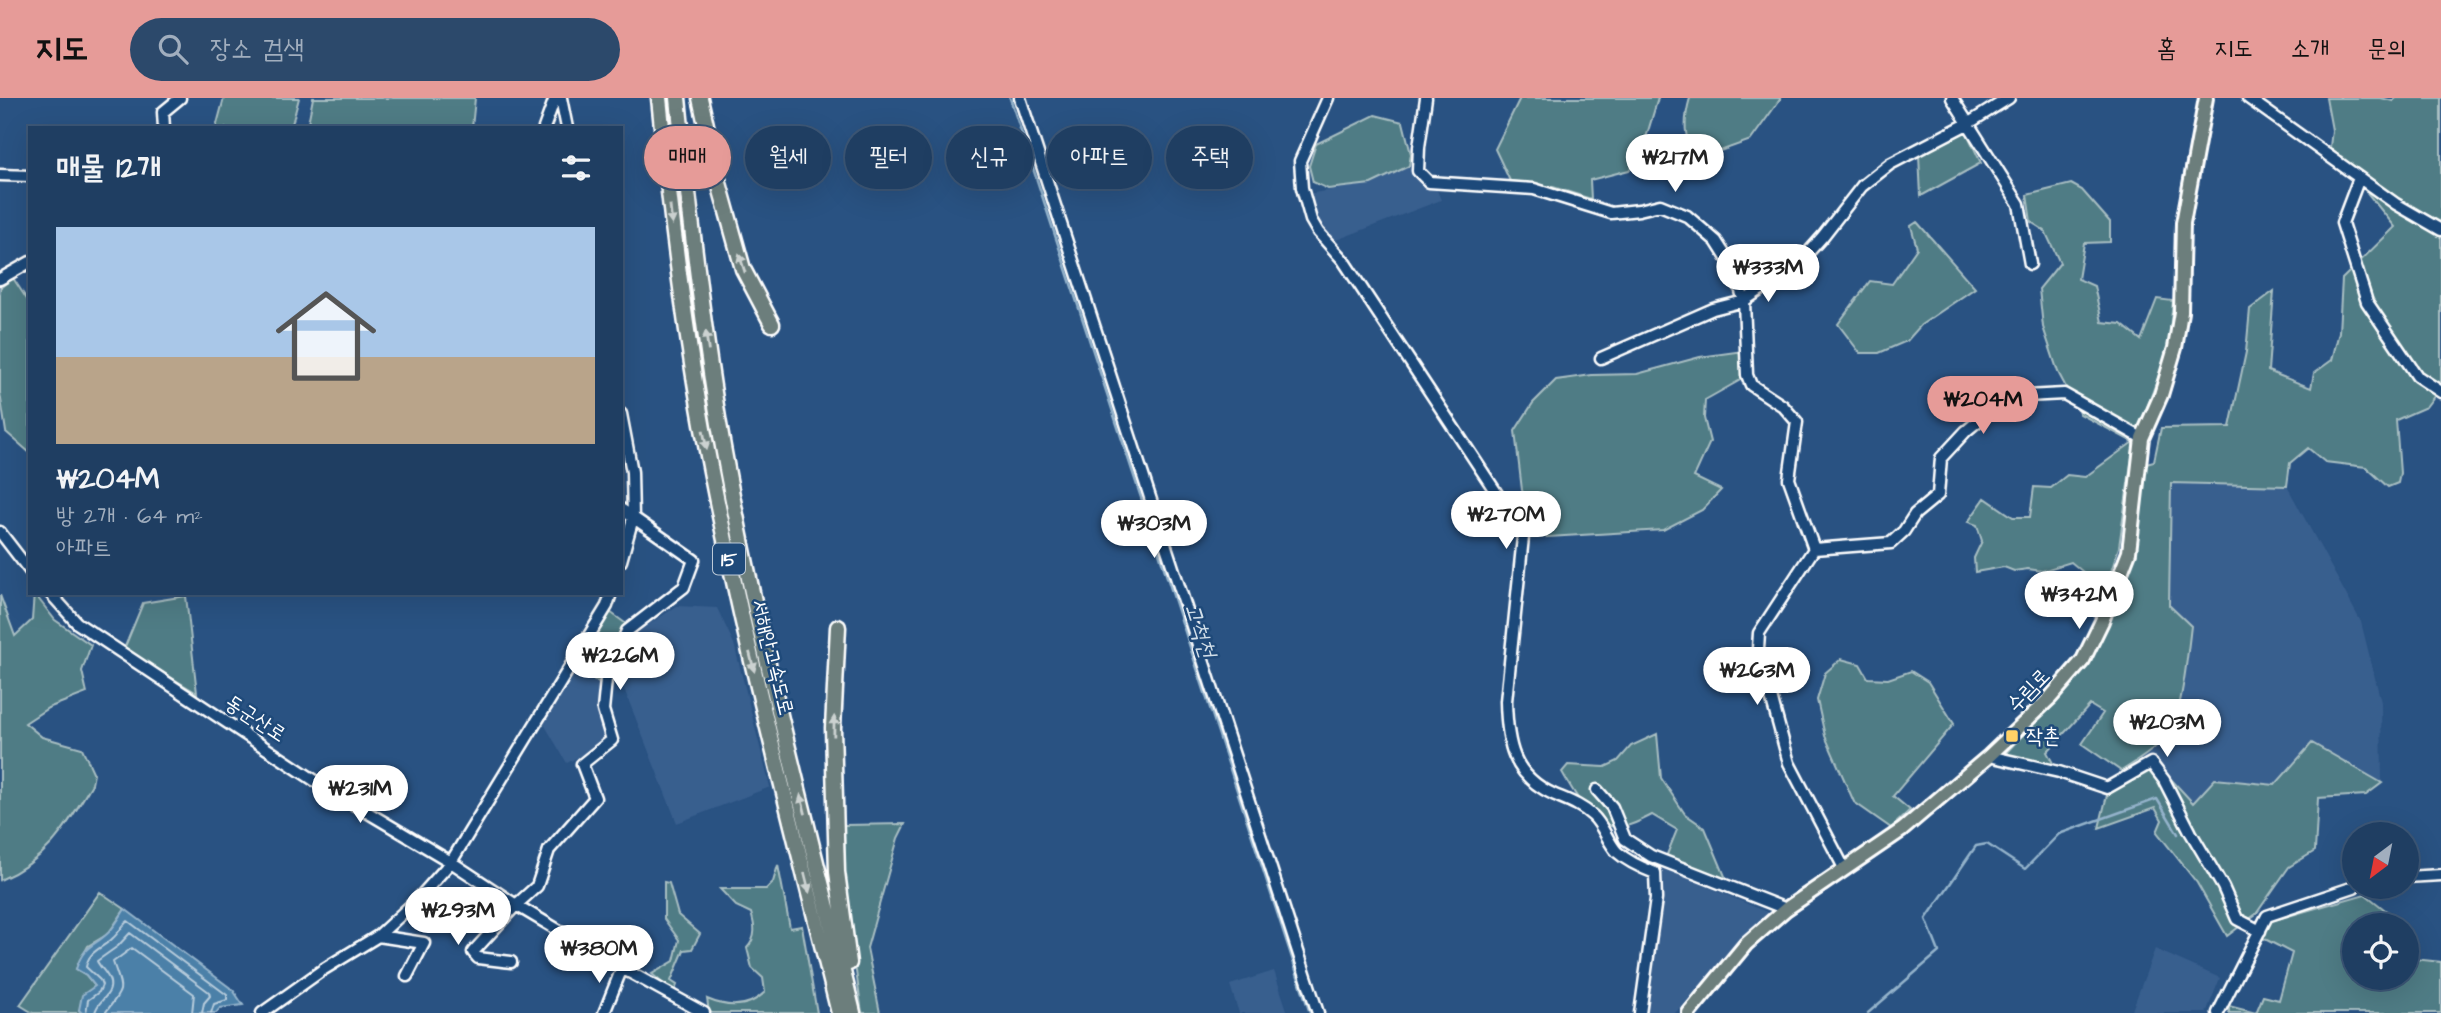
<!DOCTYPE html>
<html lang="ko">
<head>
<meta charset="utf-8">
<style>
  :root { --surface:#1f3e62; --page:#2c496b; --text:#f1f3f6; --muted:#a1aebe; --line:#3c5777; --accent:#e69b98 }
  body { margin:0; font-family:"Architects Daughter","Poor Story",sans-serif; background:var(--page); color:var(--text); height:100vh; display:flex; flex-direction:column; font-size:26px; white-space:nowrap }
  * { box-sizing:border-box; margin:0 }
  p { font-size:23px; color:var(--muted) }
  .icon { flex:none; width:38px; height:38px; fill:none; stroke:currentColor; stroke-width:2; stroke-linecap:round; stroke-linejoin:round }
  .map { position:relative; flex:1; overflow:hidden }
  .side { position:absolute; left:28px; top:28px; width:595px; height:469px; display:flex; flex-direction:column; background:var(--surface); border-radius:0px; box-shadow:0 7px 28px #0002,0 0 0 2px var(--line) }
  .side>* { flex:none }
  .guide { position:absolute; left:644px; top:28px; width:665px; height:63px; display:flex; gap:14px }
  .needle { width:46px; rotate:212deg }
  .controls { position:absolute; left:2342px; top:724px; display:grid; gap:14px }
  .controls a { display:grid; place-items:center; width:77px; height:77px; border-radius:50%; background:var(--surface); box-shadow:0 7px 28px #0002,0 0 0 2px var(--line); font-size:35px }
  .price { position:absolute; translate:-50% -60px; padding:0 16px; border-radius:24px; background:#fff; color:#222; font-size:23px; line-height:46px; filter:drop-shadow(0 2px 4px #0008) }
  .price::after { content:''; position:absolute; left:50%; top:42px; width:21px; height:16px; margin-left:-10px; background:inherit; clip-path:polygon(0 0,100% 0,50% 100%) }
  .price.on { background:var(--accent); color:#111 }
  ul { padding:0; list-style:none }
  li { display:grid; align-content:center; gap:14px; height:371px; padding:0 28px }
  li span { display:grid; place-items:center; height:217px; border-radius:0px; color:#555 }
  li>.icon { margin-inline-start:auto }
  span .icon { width:126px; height:126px; fill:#fffc; stroke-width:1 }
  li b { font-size:30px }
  h2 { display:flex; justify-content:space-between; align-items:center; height:84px; padding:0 28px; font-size:30px }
  .chip { padding:0 24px; border-radius:32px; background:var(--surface); box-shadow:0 7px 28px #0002,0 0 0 2px var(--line); font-size:24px; line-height:63px }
  .chip.on { background:var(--accent); color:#111 }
  header { display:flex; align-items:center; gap:42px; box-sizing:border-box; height:98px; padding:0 35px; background:var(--accent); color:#111 }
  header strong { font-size:33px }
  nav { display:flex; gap:38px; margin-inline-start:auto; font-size:24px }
  .search { width:490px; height:63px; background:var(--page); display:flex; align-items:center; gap:18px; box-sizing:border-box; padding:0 24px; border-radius:38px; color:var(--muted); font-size:26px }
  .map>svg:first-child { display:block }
  .built { fill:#395f8e }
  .green { fill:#507c85; stroke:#a8bec2; stroke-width:2 }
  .water { fill:#4c80a8; stroke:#94b3cb; stroke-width:2 }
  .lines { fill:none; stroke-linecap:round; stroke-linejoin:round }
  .shore { stroke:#b7ccdc; stroke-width:2 }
  .stream { stroke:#94b3cb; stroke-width:2.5 }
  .minor-casing { stroke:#fff; stroke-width:15 }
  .major-casing { stroke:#fff; stroke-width:18 }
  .highway-casing { stroke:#fff; stroke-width:19 }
  .minor { stroke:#1f4a7a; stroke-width:10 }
  .major { stroke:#6c7e7c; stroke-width:12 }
  .highway { stroke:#6c7e7c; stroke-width:14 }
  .oneway { fill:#ccd2d1 }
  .poi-dot { fill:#ffd166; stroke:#1f4a7a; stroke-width:2.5 }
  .labels { text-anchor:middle; stroke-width:5; stroke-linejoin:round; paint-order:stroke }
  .shield { fill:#1f4a7a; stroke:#bcc9d7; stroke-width:2 }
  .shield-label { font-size:19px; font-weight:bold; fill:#fff }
  .street-label { font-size:21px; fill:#fff; stroke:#1f4a7a }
  .poi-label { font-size:21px; fill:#fff; stroke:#1f4a7a; text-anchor:start }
  .water-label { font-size:23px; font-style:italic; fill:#d2dfe9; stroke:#1f4a7a }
</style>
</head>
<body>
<header>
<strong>지도</strong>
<div class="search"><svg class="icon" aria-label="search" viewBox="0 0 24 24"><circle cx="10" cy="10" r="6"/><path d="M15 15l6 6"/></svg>장소 검색</div>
<nav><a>홈</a><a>지도</a><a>소개</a><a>문의</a></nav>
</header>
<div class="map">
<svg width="2441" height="915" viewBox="0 0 2441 915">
  <rect width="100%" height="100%" fill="#295282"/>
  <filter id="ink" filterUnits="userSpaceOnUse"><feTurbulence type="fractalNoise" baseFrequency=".0143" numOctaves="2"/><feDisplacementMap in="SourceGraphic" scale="14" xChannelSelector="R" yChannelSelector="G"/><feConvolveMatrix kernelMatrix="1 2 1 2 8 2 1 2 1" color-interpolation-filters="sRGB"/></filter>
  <g filter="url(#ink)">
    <path class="built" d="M1409,68L1420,82L1436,90L1441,102L1331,144L1316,124L1307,96L1371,86Z
      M2170,385L2287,388L2361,524L2381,604L2382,685L2312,645L2275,687L2215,681L2193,705L2158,667L2143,660L2171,630L2179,605L2191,528L2169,507Z
      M677,508L717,510L734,546L770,689L677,725L617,573L630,539Z
      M573,571L601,585L607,643L567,665L544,626Z
      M1658,768L1769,815L1675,915H1634Z
      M2155,851L2220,880L2206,915H2131Z
      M1274,873L1288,915H1239L1230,887Z"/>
    <path class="green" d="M224,0H299L291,30H216Z
      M313,0H475L472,30H307Z
      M1520,0H1658L1640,60L1629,72L1590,82L1591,101L1553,89L1510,83L1495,51Z
      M1690,0H1781L1751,42L1695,62C1684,40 1683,24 1690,0Z
      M2326,0H2381L2393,3L2395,0H2441V289L2426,309L2396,322L2400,375L2398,385L2388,389L2366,369L2325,364L2308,350L2290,365L2287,388L2171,385L2169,507L2191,528C2188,552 2182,613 2171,631C2161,648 2138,663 2121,673L2082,646L2103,615L2090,607L2047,654L2054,667L2005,656L2089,565L2137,447L2146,365L2154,363L2161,330L2230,329L2246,254L2250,211L2274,193L2268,273L2311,290L2314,275L2332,262L2339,234L2342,181L2395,129L2330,49L2332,32Z
      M1375,17L1403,24L1411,56L1409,68L1371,86L1328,91L1313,84L1309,68L1316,46Z
      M1966,33L1981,65L1921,98L1919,57Z
      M2071,86L2082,92L2110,124V144L2084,145L2078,181L2094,188L2102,224L2121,226L2141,242L2157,201L2173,203L2168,253L2134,344L2119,449L2105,492L2071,464L2042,473L2028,471L2014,473L2004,469L1975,474L1974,460L1982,443L1977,427L1968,424L1985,400L2013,419H2030L2034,389L2051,390L2067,377L2085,379L2133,344L2080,316L2058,274L2043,229L2039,191L2060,165L2045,133L2031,124L2027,97Z
      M1917,124L1975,190L1921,227L1907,243L1879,255H1860L1838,226L1870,183L1892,186L1917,150L1911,128Z
      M13,180L30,206V355L6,334L0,295V190Z
      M1744,253V280L1705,302L1704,320L1710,344L1694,379L1721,392L1702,412L1663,432L1532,440L1525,424L1541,415L1529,410L1522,392L1515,333L1533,305L1556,282L1592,277L1637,276L1700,259Z
      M34,495L55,522L91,547L82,573L87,595L48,610L25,625L42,639L82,650L94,676L92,686C66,729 49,761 0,782V497L15,538L32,522Z
      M186,498L197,595L124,551L143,505Z
      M610,514L625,525L601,585L573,571Z
      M1841,561L1860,566L1868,580L1888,581L1911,573L1928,584L1954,626L1893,698L1910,712L1891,730L1854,704L1825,638L1817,602L1825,575Z
      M1657,636L1661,680L1685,716L1705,730L1727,783L1666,759L1677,732L1652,717C1644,721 1635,726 1626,728C1595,736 1575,696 1562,674L1568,667L1605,669L1618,663L1631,648Z
      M2312,645L2382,685L2366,697L2318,700L2315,753L2289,769L2256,816L2227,838L2197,785L2157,734L2162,722L2155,710L2099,730L2107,697L2158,667L2193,705L2215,681L2275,687Z
      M905,726L898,740L867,850L880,915H862L844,790V727Z
      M778,767L790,830L802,828L817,915H712L709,914L707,901C728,910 748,911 765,894L763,880L752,870L747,850C757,839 755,828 751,815L736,808L720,791H766L773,784Z
      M664,784L669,785L678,817L700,836L692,851L684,852L671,883L677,887L674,895L652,876L674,863L679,842L664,821Z
      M100,794L125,811L108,836L88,848L76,871L86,877L95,888L79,912L82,915H33L20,907Z
      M2365,796L2398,822L2399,828H2354V880H2406V860L2441,864V915H2229V908L2256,915L2263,898L2279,902L2292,855L2261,839L2271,823Z"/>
    <path class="water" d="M125,811L233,892L243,907L220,910L216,915H82L79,912L82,897L95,888L86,877L76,871C84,846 94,849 109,834C115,828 120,819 125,811Z"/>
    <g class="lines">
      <path class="shore" d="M86,915L88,902L99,894L102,887L100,882L86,869C89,852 102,851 113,840C119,835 122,827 128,823L227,897V902L214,906L211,915
        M95,915C97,902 113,898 110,884C108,875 100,870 97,863L118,848L130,835L209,894L210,898L204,905L202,915
        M105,915C125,889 123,894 113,864L132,850L194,896L192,915"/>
      <path class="stream" d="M1010,0L1310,915
        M1868,915L1939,854L1926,821L1976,748L1987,746L2025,771L2059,736L2157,701L2178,736"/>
      <defs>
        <path id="minor" d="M561,0L567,30
          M1020,0L1318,915
          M1328,0L1300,63L1302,90L1311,122L1318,134L1343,162L1511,417L1523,439L1506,603C1507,645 1512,678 1555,697C1569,703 1581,707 1593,718C1603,727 1607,743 1617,754C1627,763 1642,770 1655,775L1656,801L1640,915
          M1426,0L1419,49L1418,73L1429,84L1534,91L1611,115L1639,112L1660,107L1687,118L1716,143L1735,173L1744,203L1713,211L1601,260
          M1952,0L2019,106L2030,166
          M2009,0L1969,25L1890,66L1862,88L1823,138L1798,166L1744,203L1747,277L1751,287L1783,308L1797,324L1789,381L1814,451L1891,445L1904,433L1915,416L1938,397L1941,360L1966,333L1999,306L2026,298L2064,296L2142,340
          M2248,0L2396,106L2441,132
          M164,30L163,14L180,0
          M544,30L555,0
          M0,77L30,78
          M2359,80L2342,125L2367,204L2417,278L2441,294
          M0,181L30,164
          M621,316L632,374L633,420L621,463
          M0,434L30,473
          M1814,451L1759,535L1758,551L1789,665L1844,770
          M50,495L77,525L323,688L451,764L516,807L622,870L704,915
          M1989,658L2059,674L2107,690L2151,665L2164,682L2191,735L2223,789L2237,821L2260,833
          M1597,692L1612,709L1625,741L1651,758L1786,811
          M2406,779L2441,777
          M378,838L424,845L407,878
          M511,864L478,860L473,854L516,807L537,788L549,752L595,700L582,666L612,642L603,612L606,582L627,533L684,489L694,462L621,411
          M262,915L324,871L378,838L419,800L451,764L607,508L611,495
          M604,915L622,870
          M2218,915L2267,818L2354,789"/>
        <path id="major" d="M1689,915L1746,846L1786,811L1902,732L1989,658L2050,600L2083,562L2102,523L2129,454L2142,340L2161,297L2175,250L2181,214L2183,125L2206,0"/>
        <path id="highway" d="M659,0C670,111 683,221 703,331C739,528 791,721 839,915
          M678,0C689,109 701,218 719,326C753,524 806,720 853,915
          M700,0L719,85L743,171L772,226
          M838,529L833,630L837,774L849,865"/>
      </defs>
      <use href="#minor" class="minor-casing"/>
      <use href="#major" class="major-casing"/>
      <use href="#highway" class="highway-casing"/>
      <use href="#minor" class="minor"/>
      <use href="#major" class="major"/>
      <use href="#highway" class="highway"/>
    </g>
    <defs><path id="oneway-solid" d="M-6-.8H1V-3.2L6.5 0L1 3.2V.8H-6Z" transform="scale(1.75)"/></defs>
    <g class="oneway">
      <use href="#oneway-solid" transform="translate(671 117) rotate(84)"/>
      <use href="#oneway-solid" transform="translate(742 165) rotate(-108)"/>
      <use href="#oneway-solid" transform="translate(707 243) rotate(-98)"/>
      <use href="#oneway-solid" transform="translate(705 342) rotate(79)"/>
      <use href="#oneway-solid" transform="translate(752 564) rotate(76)"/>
      <use href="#oneway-solid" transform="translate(834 628) rotate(-89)"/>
      <use href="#oneway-solid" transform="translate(803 706) rotate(-104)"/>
      <use href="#oneway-solid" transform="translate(807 785) rotate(76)"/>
    </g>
  </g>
  <rect class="poi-dot" x="2005" y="631" width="14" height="14" rx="3.5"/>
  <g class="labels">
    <rect class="shield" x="713" y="445.5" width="32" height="31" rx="5"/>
    <g class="shield-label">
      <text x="729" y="468">15</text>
    </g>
    <g class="street-label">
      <text transform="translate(773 559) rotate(76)" y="7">서해안고속도로</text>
      <text transform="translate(2028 592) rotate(-46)" y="7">수림로</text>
      <text transform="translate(256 620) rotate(33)" y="7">동군산로</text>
    </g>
    <g class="poi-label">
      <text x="2026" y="645">작촌</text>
    </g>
    <g class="water-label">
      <text transform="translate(1201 532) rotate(72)" y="8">고척천</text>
    </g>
  </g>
</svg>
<div class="controls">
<a><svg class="needle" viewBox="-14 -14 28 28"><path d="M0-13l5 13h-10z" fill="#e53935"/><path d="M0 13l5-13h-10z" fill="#a1aebe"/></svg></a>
<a><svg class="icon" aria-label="locate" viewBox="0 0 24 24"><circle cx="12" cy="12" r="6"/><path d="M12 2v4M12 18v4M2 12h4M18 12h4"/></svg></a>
</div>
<b class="price" style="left:1675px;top:96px">₩217M</b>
<b class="price" style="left:1768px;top:206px">₩333M</b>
<b class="price on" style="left:1983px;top:338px">₩204M</b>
<b class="price" style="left:1506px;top:453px">₩270M</b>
<b class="price" style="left:1154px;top:462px">₩303M</b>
<b class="price" style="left:2079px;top:533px">₩342M</b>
<b class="price" style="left:620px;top:594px">₩226M</b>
<b class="price" style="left:1757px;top:609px">₩263M</b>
<b class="price" style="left:2167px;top:661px">₩203M</b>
<b class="price" style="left:360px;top:727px">₩231M</b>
<b class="price" style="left:458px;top:849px">₩293M</b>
<b class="price" style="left:599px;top:887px">₩380M</b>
<div class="guide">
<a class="chip on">매매</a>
<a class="chip">월세</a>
<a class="chip">필터</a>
<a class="chip">신규</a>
<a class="chip">아파트</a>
<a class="chip">주택</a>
</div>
<section class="side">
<h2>매물 12개<svg class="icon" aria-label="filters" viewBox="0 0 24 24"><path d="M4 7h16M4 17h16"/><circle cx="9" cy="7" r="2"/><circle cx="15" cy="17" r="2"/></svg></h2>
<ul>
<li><span style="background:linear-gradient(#a9c7e8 60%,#b9a48a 0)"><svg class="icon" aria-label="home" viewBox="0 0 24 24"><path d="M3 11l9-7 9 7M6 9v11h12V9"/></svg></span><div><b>₩204M</b><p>방 2개 · 64 m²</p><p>아파트</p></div></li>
</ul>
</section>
</div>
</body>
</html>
